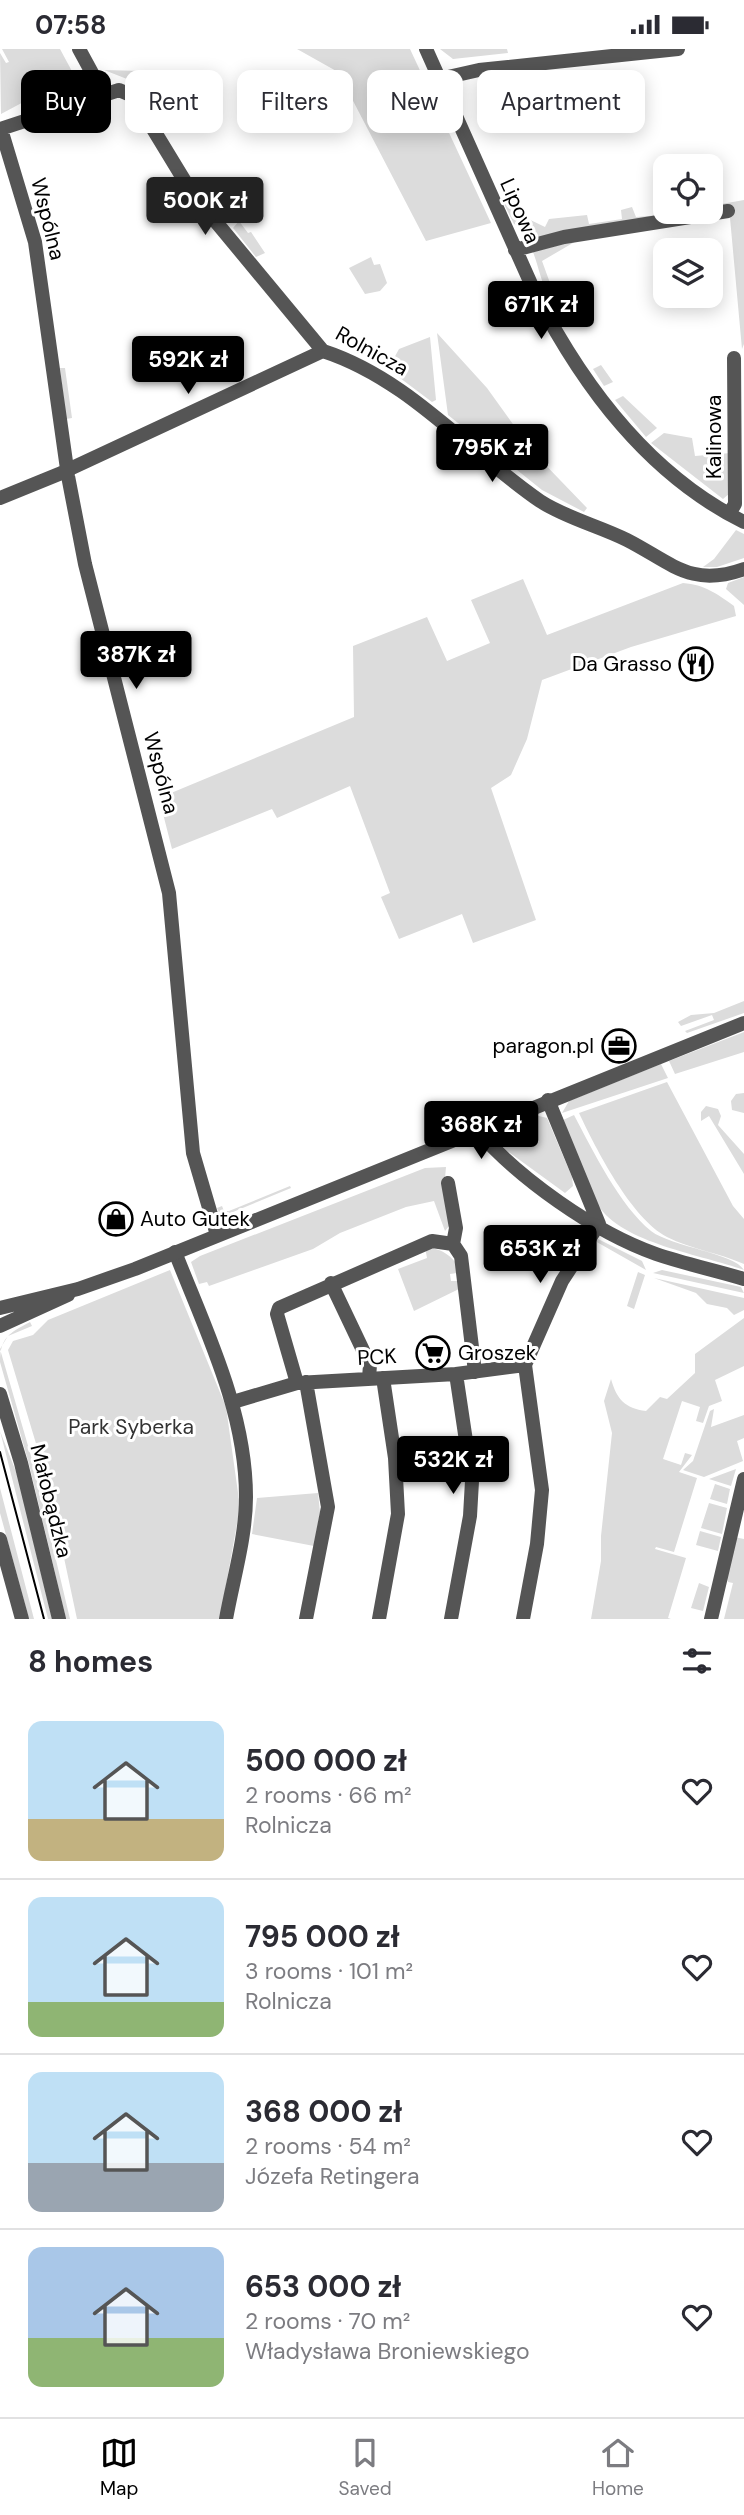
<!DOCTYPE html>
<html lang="en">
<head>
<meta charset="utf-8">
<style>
  :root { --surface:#fff; --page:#f7f7f7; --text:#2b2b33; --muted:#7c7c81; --line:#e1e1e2; --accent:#000 }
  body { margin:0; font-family:"DM Sans",sans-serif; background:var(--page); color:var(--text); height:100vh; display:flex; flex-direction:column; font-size:26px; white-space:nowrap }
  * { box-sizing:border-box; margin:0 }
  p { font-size:23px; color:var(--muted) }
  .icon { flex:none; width:38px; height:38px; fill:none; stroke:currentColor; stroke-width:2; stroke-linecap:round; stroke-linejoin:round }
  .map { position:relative; height:1570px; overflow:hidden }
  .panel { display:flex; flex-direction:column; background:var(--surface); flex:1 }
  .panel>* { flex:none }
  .guide { position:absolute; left:21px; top:21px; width:704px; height:63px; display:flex; gap:14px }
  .buttons { position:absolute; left:653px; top:105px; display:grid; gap:14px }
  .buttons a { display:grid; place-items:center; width:70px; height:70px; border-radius:14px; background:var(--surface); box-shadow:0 4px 18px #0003; font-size:35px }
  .price { position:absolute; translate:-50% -60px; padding:0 16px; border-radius:7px; background:var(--accent); color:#fff; font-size:23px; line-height:46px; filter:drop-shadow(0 2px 4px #0008) }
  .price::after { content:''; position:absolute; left:50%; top:42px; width:21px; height:16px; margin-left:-10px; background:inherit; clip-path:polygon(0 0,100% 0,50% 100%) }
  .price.selected { background:#222; color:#fff }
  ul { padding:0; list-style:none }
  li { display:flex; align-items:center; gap:21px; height:175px; padding:0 28px }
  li+li { border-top:2px solid var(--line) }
  li span { display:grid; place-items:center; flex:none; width:196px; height:140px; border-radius:14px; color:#555 }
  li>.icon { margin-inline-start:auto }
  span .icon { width:84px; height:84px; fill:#fffc; stroke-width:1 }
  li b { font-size:30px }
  h2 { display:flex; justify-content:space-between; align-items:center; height:84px; padding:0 28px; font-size:30px }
  .tag { padding:0 24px; border-radius:14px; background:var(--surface); box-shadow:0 4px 18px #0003; font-size:24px; line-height:63px }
  .tag.selected { background:var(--accent); color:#fff }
  .status { display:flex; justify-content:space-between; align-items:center; height:49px; padding:0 35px; background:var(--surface); direction:ltr }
  .status svg { height:19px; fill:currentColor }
  .dock { display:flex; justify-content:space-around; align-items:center; height:98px; border-top:2px solid var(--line); background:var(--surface); font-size:19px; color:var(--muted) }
  .dock a { display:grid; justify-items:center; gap:4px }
  .dock .selected { color:var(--accent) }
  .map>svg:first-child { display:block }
  .green { fill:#dcdcdc }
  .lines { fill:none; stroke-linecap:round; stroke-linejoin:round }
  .minor { stroke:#555; stroke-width:14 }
  .tertiary { stroke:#555; stroke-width:14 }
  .tram { stroke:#000; stroke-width:2 }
  .labels { text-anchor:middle; stroke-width:6; stroke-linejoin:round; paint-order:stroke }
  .street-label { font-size:21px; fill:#000; stroke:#fff }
  .poi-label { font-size:21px; fill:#000; stroke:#fff; text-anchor:end }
  .park-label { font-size:21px; fill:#333; stroke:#fff }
</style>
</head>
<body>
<div class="status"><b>07:58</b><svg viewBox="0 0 49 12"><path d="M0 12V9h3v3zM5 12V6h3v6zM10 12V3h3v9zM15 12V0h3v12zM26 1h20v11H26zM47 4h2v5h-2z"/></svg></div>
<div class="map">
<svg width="744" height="1570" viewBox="0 0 744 1570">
  <rect width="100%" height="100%" fill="#fff"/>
  <path class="green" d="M2,0H60L74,26L1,65L0,4L6,14L9,13Z
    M297,0H410L491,174L426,192L338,23Z
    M440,0H507L508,4L453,10Z
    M104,21L142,22L148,26L127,30Z
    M506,149L520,156L516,164L545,178L549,170L587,166L589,175L622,170L621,161L632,158L636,168L698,163L529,191L523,180L514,175L502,151Z
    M744,151V295L742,300L729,158L711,161L710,157Z
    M239,172L248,184L251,183L265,204L256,208L233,179Z
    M578,191L542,212L554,245L549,248C541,233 539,219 533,203Z
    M371,208L374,216L380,215L387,234L380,242L365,245L349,219Z
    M437,284L487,339L533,403L587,459L584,463L542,441L448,366Z
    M430,288L436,351L432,353L388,320L399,300Z
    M601,316L613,333L604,337L593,320Z
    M60,319H65L72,369L66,370Z
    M623,347L657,379L646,388L615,351Z
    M664,384L692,389L695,407L731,404L730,444L723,450L651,394Z
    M736,481L744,485V509L717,518H703L714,510Z
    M744,528V556L726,540L728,534Z
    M523,530L547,586L683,534C705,536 716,544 734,557L736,567L631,598L542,631L527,690L511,726L491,739L536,871L473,894L462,865L399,890L381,848L390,844L350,737L277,769L272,760L172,800L159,749L354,668L353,597L427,568L447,612L490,594L471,551Z
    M744,952V964L687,984L685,982L714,971L712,966L681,977L678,973L691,966L714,964Z
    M744,983V1003L675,1025L669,1012Z
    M661,1015L668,1029L562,1064L569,1052Z
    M667,1033L733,1157L744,1170V1215C719,1204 691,1200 667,1188C631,1169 596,1100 579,1064Z
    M744,1044V1064L732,1061L731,1052L736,1045Z
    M706,1057L718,1060L721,1067L718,1076L744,1105V1125L709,1067L701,1072V1063Z
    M535,1066L547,1069L572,1128L573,1137L565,1144L506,1101L497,1091L503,1079Z
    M574,1066C593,1102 620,1157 651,1182C672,1198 734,1204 744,1221C703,1206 621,1194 598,1156C582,1130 573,1099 561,1072Z
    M446,1118L444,1140L449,1177L445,1182L434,1152L406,1158L340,1184L313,1200L209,1237L207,1233L199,1235L191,1213L200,1207L425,1119Z
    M290,1137L291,1139L221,1168L217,1159L222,1157L224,1162H229Z
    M598,1190L642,1212L646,1221L595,1192Z
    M425,1198C440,1200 447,1203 457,1215V1224L450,1225L451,1232H458L461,1239L414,1262L398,1220L427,1209Z
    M170,1221L226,1358L240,1458L220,1570H77L49,1438L8,1301L13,1292L33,1286L48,1271Z
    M662,1221L741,1238L744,1244L653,1224Z
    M638,1223L645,1226L634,1260L627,1257Z
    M654,1229L744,1249V1261L734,1266L727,1259L707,1255L696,1244Z
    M744,1269V1317L715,1331L722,1352L709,1357L703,1374L696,1372L700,1358L682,1352L663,1410L681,1416L685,1404L692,1406L679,1423L697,1429L674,1503L656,1498L655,1500L686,1509L668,1569L671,1570H591L601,1512V1487L612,1384L604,1352L611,1330C617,1351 625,1359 646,1362L660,1348L667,1350L695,1324V1305Z
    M30,1273L32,1277L8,1287L0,1300L33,1414L70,1570H66L29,1415L0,1313C0,1289 9,1284 30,1273Z
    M714,1360L711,1378L744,1366V1389L737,1392L743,1412L704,1428L683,1421L693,1412L710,1362Z
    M0,1382L18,1428L52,1570H48Z
    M736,1420L731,1437L709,1430Z
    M715,1435L730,1440L727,1455L710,1450Z
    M0,1439L34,1570H29L0,1464Z
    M318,1444L320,1463L314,1497L252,1485L257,1449Z
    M709,1454L727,1459L722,1485L701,1479Z
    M700,1482L721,1488L718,1502L696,1496Z
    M734,1488L744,1490V1570H724L733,1534L728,1533L725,1522Z
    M699,1534L709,1538L703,1562L691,1559Z"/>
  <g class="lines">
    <path class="minor" d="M79,0L104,46
      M426,0L536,246C584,339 649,426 744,473
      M439,30L479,21L678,0
      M0,80L119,41L133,47L192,144L323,302C409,330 467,402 540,452C566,469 599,477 627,491C672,514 691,539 744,520
      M1,80L35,193L68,427L85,515L169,844L193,1104L217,1186
      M515,201L564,188L728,162
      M0,449L59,425L323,302
      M729,465L735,455L734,309
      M548,1051L599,1175
      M476,1080C518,1129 594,1183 656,1205C685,1215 715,1221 744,1230
      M448,1134L456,1179L453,1195
      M175,1203C206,1282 246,1362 246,1448C246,1488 233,1531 226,1570
      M331,1234L370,1316L369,1329
      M306,1333L328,1458L306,1570
      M297,1334L277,1265L279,1259L432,1192L453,1195L461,1207L475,1323
      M233,1353L297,1334L456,1325L525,1316
      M379,1570L398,1465L395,1409L383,1329
      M451,1570L470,1467L472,1432L456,1325
      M523,1570L537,1495L542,1441L525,1316L562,1232L599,1175
      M711,1570L744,1430"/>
    <path class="tertiary" d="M0,1259L78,1240L135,1220L744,974
      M0,1277L68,1246
      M0,1345L21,1414L59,1570
      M0,1490L22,1570"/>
    <path class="tram" d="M0,1403L44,1570"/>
  </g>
  <defs>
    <symbol id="restaurant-ring" viewBox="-11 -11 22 22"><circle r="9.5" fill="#fff" stroke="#000" stroke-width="1.5"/><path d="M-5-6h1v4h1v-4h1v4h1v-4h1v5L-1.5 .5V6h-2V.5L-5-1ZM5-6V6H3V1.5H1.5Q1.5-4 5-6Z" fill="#000"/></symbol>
    <symbol id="office-ring" viewBox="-11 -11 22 22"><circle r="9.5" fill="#fff" stroke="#000" stroke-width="1.5"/><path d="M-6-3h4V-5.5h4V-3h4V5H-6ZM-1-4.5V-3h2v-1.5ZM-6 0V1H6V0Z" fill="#000"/></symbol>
    <symbol id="shop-ring" viewBox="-11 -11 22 22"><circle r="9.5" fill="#fff" stroke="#000" stroke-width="1.5"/><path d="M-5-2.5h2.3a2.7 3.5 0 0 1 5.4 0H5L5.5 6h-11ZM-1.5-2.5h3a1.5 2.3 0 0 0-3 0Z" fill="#000"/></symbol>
    <symbol id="supermarket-ring" viewBox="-11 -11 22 22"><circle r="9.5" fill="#fff" stroke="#000" stroke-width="1.5"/><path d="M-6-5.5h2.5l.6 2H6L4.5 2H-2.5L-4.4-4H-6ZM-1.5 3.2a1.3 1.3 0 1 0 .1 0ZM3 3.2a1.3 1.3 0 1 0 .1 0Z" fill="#000"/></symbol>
  </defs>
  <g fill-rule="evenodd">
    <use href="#restaurant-ring" x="677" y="596" width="38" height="38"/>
    <use href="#office-ring" x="600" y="978" width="38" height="38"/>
    <use href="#shop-ring" x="97" y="1151" width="38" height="38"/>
    <use href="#supermarket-ring" x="414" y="1285" width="38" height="38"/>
  </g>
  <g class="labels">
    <g class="street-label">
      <text transform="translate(520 162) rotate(66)" y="7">Lipowa</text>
      <text transform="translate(48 170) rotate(76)" y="7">Wspólna</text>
      <text transform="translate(372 302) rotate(29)" y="7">Rolnicza</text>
      <text transform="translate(714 388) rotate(-90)" y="7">Kalinowa</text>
      <text transform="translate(161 724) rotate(75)" y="7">Wspólna</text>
      <text transform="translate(377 1308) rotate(-3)" y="7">PCK</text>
      <text transform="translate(51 1452) rotate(76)" y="7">Małobądzka</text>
    </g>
    <g class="poi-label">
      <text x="672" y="622">Da Grasso</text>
      <text x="594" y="1004">paragon.pl</text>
      <text x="140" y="1177" text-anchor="start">Auto Gutek</text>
      <text x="458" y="1311" text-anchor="start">Groszek</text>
    </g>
    <g class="park-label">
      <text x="131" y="1385">Park Syberka</text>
    </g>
  </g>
</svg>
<div class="buttons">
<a><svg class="icon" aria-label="locate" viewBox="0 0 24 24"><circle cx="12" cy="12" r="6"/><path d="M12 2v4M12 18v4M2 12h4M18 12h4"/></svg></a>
<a><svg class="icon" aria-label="layers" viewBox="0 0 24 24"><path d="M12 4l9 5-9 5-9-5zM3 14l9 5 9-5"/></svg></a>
</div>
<b class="price selected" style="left:205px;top:188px">500K zł</b>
<b class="price" style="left:541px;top:292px">671K zł</b>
<b class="price" style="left:188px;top:347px">592K zł</b>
<b class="price" style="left:492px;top:435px">795K zł</b>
<b class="price" style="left:136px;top:642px">387K zł</b>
<b class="price" style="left:481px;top:1112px">368K zł</b>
<b class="price" style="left:540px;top:1236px">653K zł</b>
<b class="price" style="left:453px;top:1447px">532K zł</b>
<div class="guide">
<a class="tag selected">Buy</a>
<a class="tag">Rent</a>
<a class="tag">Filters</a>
<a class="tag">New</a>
<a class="tag">Apartment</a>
</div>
</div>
<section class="panel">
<h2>8 homes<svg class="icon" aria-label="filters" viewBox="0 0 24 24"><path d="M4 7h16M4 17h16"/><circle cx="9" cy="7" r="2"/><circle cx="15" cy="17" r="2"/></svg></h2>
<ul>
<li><span style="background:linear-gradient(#bfe0f5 70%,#c2b280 0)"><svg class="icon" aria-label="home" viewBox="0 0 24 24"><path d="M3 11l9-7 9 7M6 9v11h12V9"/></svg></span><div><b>500 000 zł</b><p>2 rooms · 66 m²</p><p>Rolnicza</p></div><svg class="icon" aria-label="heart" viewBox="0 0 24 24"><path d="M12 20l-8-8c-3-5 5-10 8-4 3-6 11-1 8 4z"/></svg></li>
<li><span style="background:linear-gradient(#bfe0f5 75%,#8fb573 0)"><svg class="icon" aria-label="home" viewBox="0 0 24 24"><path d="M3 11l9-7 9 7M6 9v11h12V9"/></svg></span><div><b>795 000 zł</b><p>3 rooms · 101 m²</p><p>Rolnicza</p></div><svg class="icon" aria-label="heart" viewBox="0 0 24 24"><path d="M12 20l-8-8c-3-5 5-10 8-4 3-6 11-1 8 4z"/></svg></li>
<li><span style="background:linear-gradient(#bfe0f5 65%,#9aa5b1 0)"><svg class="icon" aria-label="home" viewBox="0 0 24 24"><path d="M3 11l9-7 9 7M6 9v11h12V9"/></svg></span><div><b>368 000 zł</b><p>2 rooms · 54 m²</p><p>Józefa Retingera</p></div><svg class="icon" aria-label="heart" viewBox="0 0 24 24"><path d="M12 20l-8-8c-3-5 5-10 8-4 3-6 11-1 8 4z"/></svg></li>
<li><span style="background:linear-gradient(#a9c7e8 65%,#8fb573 0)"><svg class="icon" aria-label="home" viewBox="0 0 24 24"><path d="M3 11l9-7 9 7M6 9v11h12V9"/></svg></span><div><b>653 000 zł</b><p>2 rooms · 70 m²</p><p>Władysława Broniewskiego</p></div><svg class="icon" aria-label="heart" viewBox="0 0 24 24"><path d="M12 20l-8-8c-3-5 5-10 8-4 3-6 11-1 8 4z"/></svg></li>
</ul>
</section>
<nav class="dock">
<a class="selected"><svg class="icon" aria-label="map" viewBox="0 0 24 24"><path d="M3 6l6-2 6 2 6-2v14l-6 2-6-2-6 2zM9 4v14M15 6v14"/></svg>Map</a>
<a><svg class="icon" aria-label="saved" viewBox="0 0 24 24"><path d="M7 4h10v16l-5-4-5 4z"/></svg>Saved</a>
<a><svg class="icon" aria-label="home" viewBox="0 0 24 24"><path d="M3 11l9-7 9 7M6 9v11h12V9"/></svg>Home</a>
</nav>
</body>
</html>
